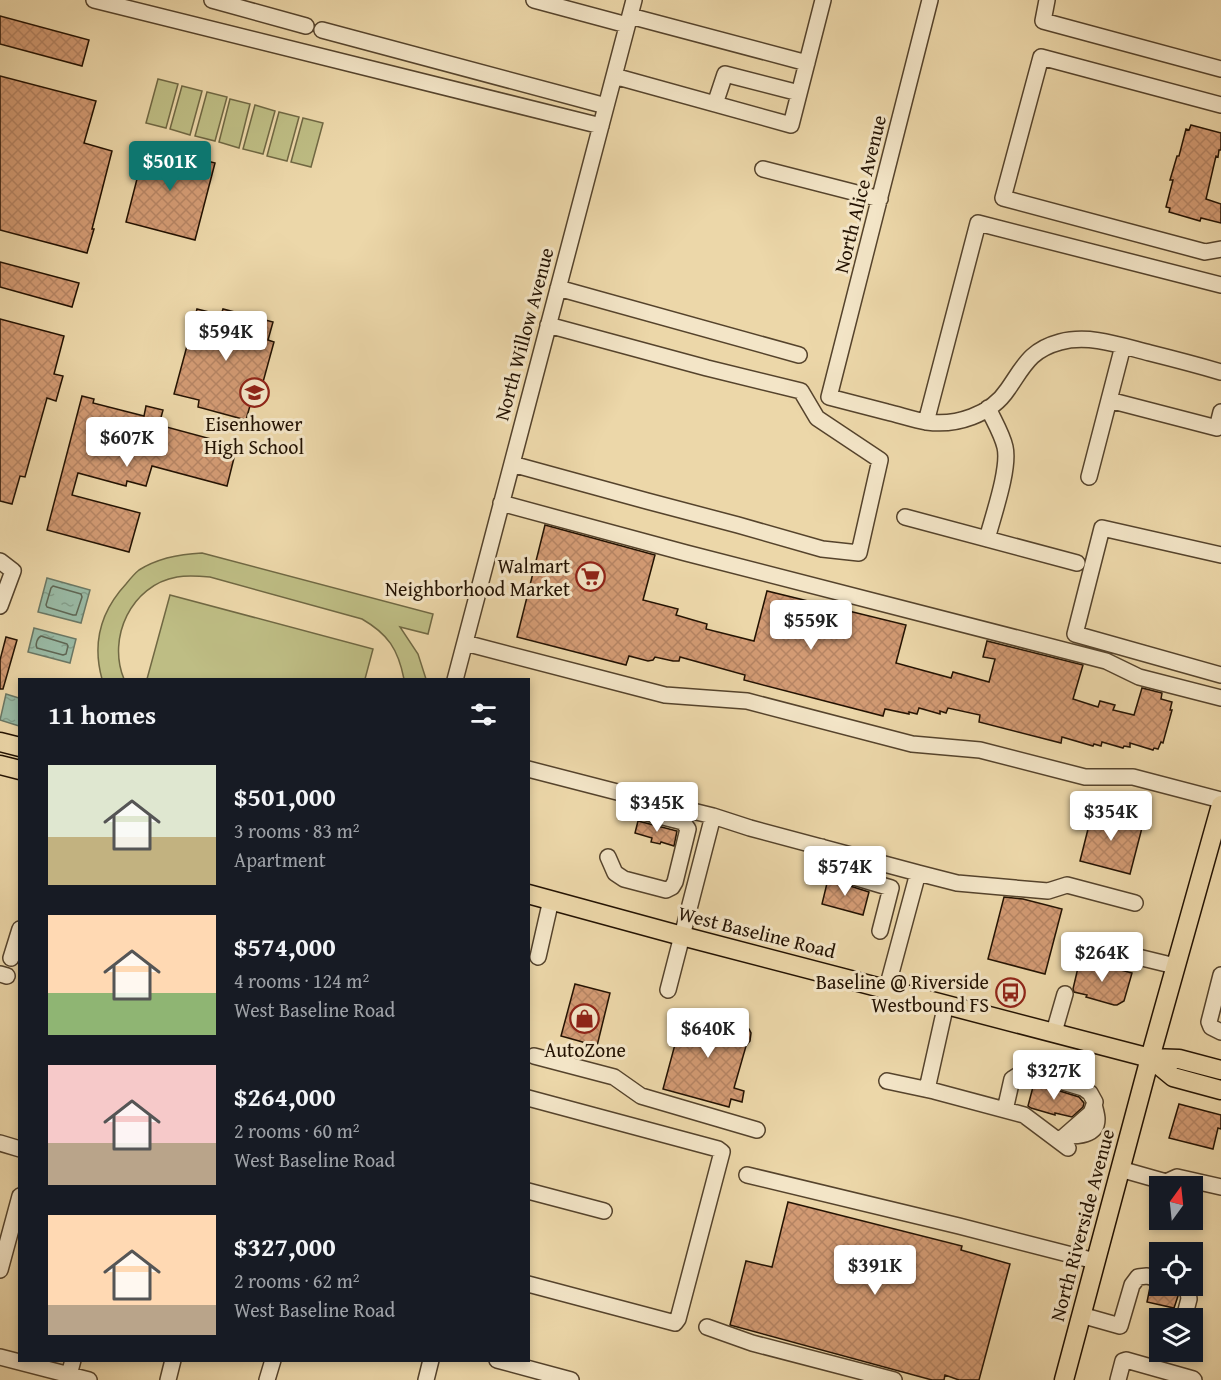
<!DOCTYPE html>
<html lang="en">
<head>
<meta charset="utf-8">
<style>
  :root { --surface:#171b24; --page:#242831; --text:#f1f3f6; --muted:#9ea1a6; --accent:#0f766e }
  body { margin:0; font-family:"Gentium Book Plus",serif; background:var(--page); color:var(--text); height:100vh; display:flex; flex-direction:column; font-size:22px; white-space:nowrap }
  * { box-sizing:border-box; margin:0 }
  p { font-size:20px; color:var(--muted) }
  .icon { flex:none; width:33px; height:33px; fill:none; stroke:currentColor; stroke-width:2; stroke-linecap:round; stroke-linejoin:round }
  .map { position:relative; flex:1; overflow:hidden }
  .panel { position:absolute; left:18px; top:678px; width:512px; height:684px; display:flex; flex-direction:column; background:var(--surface); border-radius:0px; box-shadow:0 3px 9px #0003 }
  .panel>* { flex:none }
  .needle { width:39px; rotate:15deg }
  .controls { position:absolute; left:1149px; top:1176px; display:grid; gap:12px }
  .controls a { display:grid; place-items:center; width:54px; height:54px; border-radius:0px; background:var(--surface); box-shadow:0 3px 9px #0003; font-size:30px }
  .price { position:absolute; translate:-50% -51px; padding:0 14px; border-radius:6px; background:#fff; color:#222; font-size:20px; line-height:39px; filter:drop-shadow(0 2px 3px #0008) }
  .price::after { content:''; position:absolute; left:50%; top:36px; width:18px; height:14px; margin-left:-9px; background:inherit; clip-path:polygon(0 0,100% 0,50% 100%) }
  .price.current { background:var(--accent); color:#fff }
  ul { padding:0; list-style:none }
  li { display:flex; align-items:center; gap:18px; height:150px; padding:0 30px }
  li span { display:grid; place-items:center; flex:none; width:168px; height:120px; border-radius:0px; color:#555 }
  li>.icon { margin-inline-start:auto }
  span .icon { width:72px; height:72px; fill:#fffc; stroke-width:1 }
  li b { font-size:26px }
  h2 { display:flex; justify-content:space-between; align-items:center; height:72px; padding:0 30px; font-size:26px }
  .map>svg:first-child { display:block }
  .grass { fill:#bebd84; stroke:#706843; stroke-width:1.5 }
  .water { fill:url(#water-ripples); stroke:#6a7764; stroke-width:1.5 }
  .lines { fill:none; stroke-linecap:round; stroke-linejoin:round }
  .shore { stroke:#5e6654; stroke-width:1.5 }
  .building { fill:url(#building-cross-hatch); stroke:#231202; stroke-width:1.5 }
  .minor-casing { stroke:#55432c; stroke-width:18 }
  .major-casing { stroke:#231202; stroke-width:21 }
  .minor { stroke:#f3e5c7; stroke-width:15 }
  .major { stroke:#ecd7a9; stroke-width:18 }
  .labels { text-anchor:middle; stroke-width:6; stroke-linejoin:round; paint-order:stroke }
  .street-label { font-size:20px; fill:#231202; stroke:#f3e5c7 }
  .poi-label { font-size:20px; fill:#231202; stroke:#f3e5c7 }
</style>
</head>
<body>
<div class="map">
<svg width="1221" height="1380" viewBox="0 0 1221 1380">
  <defs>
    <pattern id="water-ripples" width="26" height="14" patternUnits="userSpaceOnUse" patternTransform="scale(1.5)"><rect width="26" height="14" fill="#99baa5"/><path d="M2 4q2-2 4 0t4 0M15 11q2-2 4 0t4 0" fill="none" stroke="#849f8c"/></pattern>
    <pattern id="building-cross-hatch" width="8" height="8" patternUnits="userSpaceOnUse" patternTransform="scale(1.5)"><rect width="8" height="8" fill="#d39b74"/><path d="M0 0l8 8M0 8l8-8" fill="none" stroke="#b58463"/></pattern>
  </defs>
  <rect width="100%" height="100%" fill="#ecd7a9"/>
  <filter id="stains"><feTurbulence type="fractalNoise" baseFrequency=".00333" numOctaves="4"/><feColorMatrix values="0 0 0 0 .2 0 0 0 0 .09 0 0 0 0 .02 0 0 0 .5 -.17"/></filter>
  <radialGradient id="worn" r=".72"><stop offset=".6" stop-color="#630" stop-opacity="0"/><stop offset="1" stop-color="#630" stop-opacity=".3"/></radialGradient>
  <path class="grass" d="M158,79L178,84L166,128L146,123Z
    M182,86L202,91L190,135L170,129Z
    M207,92L227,97L215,141L195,136Z
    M230,99L250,104L239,148L219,142Z
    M255,105L275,111L263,154L243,149Z
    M279,112L299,117L287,161L267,156Z
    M303,118L323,123L311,167L291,162Z
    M202,553L433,614L428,634L400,627L418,654L426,679H404C398,649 388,634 362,619L210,577C199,576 188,575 177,577C131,585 107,638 124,679H102C92,643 101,611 126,584C130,579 134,574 139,570C158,558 179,554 202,553Z
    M170,595L373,649L365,679H147Z"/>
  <path class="water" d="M47,578L90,590L81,623L38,612Z
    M34,628L76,639L70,663L28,652Z
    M6,694L19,698V726L0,720Z"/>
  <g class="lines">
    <path class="shore" d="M53,586L81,594L82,597L76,615H73L47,607L46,605L51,588Z
      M41,636L67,644L68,646L66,654L63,655L37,648C35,645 37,638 41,636Z"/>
  </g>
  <path class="building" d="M0,16L89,40L82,66L0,44Z
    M0,76L96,101L84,143L112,151L92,229H94L87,253L0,230Z
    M1191,125L1221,133V150H1219L1218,157L1216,156L1206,199L1221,204V223L1201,218L1200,221L1169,212L1170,208L1166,207L1173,180H1170L1177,156H1179L1186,129L1189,130Z
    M143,144L215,163L195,240L126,222L137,179L134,178Z
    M0,262L79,283L72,307L0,287Z
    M197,309L221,315L223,309L273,322L268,340L274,342L257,404L251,402L246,420L198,407L199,400L174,394Z
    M0,319L64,336L54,374L63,376L56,401L47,398L25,477L20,476L12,504L0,501Z
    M82,396L94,399L93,403L144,416L146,406L163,410L159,425L237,446L227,486L152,466L146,486L127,481L126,486L78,473L72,495L140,513L129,552L47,530Z
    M545,525L655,555L643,600L678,609L676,615L707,624L706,629L754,641L767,591L906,625L896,663L951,678L953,672L989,682L995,659L983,657L987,641L1083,665L1073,699L1098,707L1100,701L1115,705L1113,710L1134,715L1142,688L1162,693L1161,699L1172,702L1170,710H1172L1163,743L1161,742L1158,749L1154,748L1153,750L1130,743V747L1124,746L1123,748L1102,742L1101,746L1094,744L1093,746L1062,737L1061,743L979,722L980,715L948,708L946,713L940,711V714L919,708L917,714L909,712V714L885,709L883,716L744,680L745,675L680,657L679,661H673L655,657L653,660L648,661L629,656L626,665L517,637Z
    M6,637L17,640L3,689H0V660Z
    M1093,809L1143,824L1130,874L1080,861Z
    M638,821L677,831L674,846L661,842L660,844L651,842L652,838L635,833Z
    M828,879L869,892L863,915L822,904Z
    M1004,897L1023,899L1062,909L1045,974L988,959Z
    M1080,959L1132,973L1124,1001L1117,1005H1114L1086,997L1087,995L1074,992L1073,989Z
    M575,984L610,993L597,1046L561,1036Z
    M684,1011L711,1018V1016L735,1022L742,1023L749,1029L751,1033L750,1041L746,1046L734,1088L744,1091L742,1102L731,1099L729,1107L663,1089Z
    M1034,1083L1079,1097L1084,1103L1083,1107L1072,1117L1055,1113V1115L1031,1108L1028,1106Z
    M1179,1104L1221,1115V1129L1218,1128L1213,1149L1169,1138Z
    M788,1202L962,1246L961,1250L1010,1264L979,1380H959L945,1375L944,1380H932L730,1325L746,1261L772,1267Z
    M1166,1286H1170L1172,1291L1178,1296L1174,1308L1147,1302L1150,1287L1161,1288Z"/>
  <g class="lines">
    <defs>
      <path id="minor" d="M94,0L601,126
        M212,0L306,26
        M534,0L627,25
        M930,0L829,397C849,402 868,407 887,412C900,415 914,420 927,422C956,426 991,415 1008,389C1024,366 1030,350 1060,342C1090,334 1122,346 1150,353C1174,359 1197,365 1221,372
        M1047,0L1043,21L1221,69
        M630,16L807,63
        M322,30L606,106
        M614,76L791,125L823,0
        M715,104L725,74L799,93
        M1221,105L1041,57L1003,198L1205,252L1221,249
        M763,169L880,199
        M558,288L799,355
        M1109,400L1217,428L1221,412
        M926,422L978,223L1221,285
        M512,464L647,501L738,525L822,549L859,553L880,460L817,418L801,391L707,368L548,325
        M1089,477L1123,346
        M501,503L686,553L1106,661L1139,677L1221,698
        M905,517L1077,563
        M987,539C993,516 1010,468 1005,447C1002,434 994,421 988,408
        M1221,555L1102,528L1075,634L1221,675
        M0,561L13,571L0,606
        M465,643L665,695L747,701L912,744L980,750L1085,777H1133L1221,800
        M455,680L634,0
        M528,769L656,802L713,816L668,990
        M713,816L750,828L918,873
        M822,847L817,866L891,888L880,931
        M608,857L615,873L624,879L666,890L672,887L675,882L688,829L683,822L628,808
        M538,957L551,900
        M1138,957L1175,966
        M11,958L20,929
        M0,974L7,976
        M1221,975L1209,1022L1211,1027L1221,1032
        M887,988L918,873L957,883L1048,891L1067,885L1135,903
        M1054,1032L1065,994
        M534,1056L614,1077L641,1096L757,1130
        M887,1081L934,1091L1024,1115L1068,1148
        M927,1089L946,1004
        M528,1098L718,1149L722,1152L678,1319L675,1323L528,1284
        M1005,1110L1012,1079L1023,1072L1033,1073L1083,1088L1090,1093L1095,1102L1091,1113L1059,1141
        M1065,1136C1077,1136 1097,1136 1097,1119C1097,1115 1095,1109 1094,1104
        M0,1143L20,1149
        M1120,1169L1166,1182L1177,1177L1221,1187
        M747,1175L959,1226L1095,1261
        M528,1191L604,1211
        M0,1270L20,1196
        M1180,1286L1188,1291L1189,1299L1184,1318
        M1081,1315L1120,1326L1132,1285L1138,1277L1147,1276L1159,1279
        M707,1327L752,1343L894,1380
        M0,1357L89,1380
        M497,1360L571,1380
        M69,1375L73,1360
        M168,1380L173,1360
        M267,1380L273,1360
        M426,1380L431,1360
        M1118,1380L1123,1361L1126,1360L1193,1379L1194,1380"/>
      <path id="major" d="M0,742L20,747
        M0,765L20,770
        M528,894L682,936L1150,1058L1179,1059L1221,1070
        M1150,1058L1173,1077L1221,1090
        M1064,1380L1150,1058L1221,805"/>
    </defs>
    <use href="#minor" class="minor-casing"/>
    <use href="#major" class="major-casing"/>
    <use href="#minor" class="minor"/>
    <use href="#major" class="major"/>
  </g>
  <defs>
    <symbol id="school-ring" viewBox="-11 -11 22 22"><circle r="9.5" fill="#f3e5c7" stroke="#8f2418" stroke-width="1.5"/><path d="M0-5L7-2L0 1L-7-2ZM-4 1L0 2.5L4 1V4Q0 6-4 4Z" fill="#8f2418"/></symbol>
    <symbol id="supermarket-ring" viewBox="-11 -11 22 22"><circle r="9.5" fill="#f3e5c7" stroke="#8f2418" stroke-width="1.5"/><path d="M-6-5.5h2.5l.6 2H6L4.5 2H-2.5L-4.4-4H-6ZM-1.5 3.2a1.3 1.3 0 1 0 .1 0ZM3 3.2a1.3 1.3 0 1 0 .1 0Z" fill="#8f2418"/></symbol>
    <symbol id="bus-ring" viewBox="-11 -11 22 22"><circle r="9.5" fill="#f3e5c7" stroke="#8f2418" stroke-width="1.5"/><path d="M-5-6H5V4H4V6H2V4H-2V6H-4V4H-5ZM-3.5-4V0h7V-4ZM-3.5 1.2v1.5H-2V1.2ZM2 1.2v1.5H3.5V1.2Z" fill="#8f2418"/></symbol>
    <symbol id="shop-ring" viewBox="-11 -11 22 22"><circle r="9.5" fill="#f3e5c7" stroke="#8f2418" stroke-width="1.5"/><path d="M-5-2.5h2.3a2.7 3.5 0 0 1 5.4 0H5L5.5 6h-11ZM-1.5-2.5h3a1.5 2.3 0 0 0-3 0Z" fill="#8f2418"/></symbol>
  </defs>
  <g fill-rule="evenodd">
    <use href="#school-ring" x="238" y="376" width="33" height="33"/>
    <use href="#supermarket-ring" x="574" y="560" width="33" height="33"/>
    <use href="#bus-ring" x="994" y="976" width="33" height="33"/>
    <use href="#shop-ring" x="568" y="1002" width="33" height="33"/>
  </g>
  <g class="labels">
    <g class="street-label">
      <text transform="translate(860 194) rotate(-76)" y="7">North Alice Avenue</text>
      <text transform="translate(524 334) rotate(-75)" y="7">North Willow Avenue</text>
      <text transform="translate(757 932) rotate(14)" y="7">West Baseline Road</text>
      <text transform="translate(1082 1225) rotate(-75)" y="7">North Riverside Avenue</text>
    </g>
    <g class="poi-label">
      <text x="254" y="431">Eisenhower<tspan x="254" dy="23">High School</tspan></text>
      <text x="570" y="573" text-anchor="end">Walmart<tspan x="570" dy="23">Neighborhood Market</tspan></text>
      <text x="989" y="989" text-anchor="end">Baseline @ Riverside<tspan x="989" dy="23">Westbound FS</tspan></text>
      <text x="585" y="1057">AutoZone</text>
    </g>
  </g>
  <rect width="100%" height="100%" filter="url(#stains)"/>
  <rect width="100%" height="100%" fill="url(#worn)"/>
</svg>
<div class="controls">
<a><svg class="needle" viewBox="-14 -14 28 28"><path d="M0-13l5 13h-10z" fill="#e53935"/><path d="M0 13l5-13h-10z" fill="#9ea1a6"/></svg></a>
<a><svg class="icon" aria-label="locate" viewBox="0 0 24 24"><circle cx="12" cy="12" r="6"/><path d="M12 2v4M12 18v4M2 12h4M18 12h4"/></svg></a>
<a><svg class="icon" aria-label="layers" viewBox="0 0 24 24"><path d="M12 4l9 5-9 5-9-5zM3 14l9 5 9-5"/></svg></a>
</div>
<b class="price current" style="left:170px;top:192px">$501K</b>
<b class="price" style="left:226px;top:362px">$594K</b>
<b class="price" style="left:127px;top:468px">$607K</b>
<b class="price" style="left:811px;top:651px">$559K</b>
<b class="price" style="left:657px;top:833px">$345K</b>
<b class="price" style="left:1111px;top:842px">$354K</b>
<b class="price" style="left:845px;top:897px">$574K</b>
<b class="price" style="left:1102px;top:983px">$264K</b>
<b class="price" style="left:708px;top:1059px">$640K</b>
<b class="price" style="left:1054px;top:1101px">$327K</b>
<b class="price" style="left:875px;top:1296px">$391K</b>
<section class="panel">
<h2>11 homes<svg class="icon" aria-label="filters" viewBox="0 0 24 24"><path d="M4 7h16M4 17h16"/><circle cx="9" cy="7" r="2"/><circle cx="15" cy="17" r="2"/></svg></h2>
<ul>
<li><span style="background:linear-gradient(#dfe7d0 60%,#c2b280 0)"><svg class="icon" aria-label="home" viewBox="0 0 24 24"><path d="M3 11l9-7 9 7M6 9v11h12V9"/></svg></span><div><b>$501,000</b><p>3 rooms · 83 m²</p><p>Apartment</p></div></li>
<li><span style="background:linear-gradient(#ffd9b3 65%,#8fb573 0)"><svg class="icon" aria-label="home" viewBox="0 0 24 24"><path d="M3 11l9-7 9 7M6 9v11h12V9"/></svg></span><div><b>$574,000</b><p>4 rooms · 124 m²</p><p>West Baseline Road</p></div></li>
<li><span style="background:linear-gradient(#f6c9c9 65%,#b9a48a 0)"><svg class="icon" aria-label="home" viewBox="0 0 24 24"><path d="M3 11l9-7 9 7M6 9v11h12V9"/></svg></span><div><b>$264,000</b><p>2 rooms · 60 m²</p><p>West Baseline Road</p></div></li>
<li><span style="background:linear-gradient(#ffd9b3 75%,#b9a48a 0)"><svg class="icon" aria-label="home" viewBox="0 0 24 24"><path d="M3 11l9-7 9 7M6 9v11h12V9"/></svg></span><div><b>$327,000</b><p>2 rooms · 62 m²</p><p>West Baseline Road</p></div></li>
</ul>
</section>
</div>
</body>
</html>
